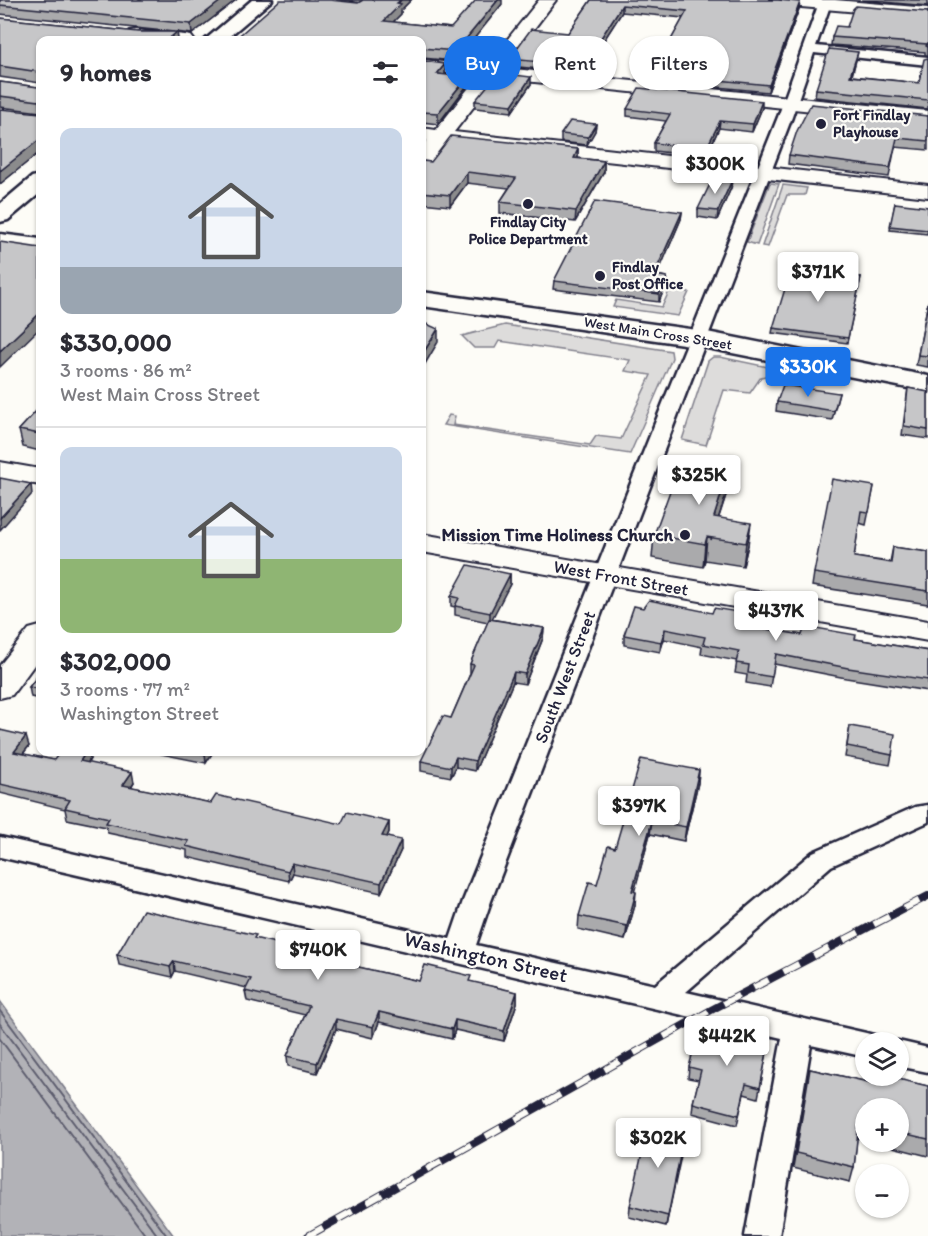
<!DOCTYPE html>
<html lang="en">
<head>
<meta charset="utf-8">
<style>
  :root { --surface:#fff; --page:#f7f7f7; --text:#2b2b33; --muted:#7c7c81; --line:#e1e1e2; --accent:#1a73e8 }
  body { margin:0; font-family:Itim,sans-serif; background:var(--page); color:var(--text); height:100vh; display:flex; flex-direction:column; font-size:22px; white-space:nowrap }
  * { box-sizing:border-box; margin:0 }
  p { font-size:20px; color:var(--muted) }
  .icon { flex:none; width:33px; height:33px; fill:none; stroke:currentColor; stroke-width:2; stroke-linecap:round; stroke-linejoin:round }
  .map { position:relative; flex:1; overflow:hidden }
  .side { position:absolute; left:36px; top:36px; width:390px; height:720px; display:flex; flex-direction:column; background:var(--surface); border-radius:12px; box-shadow:0 2px 4px #0004 }
  .side>* { flex:none }
  .banner { position:absolute; left:444px; top:36px; width:393px; height:54px; display:flex; gap:12px }
  .tools { position:absolute; left:855px; top:1032px; display:grid; gap:12px }
  .tools a { display:grid; place-items:center; width:54px; height:54px; border-radius:50%; background:var(--surface); box-shadow:0 2px 4px #0004; font-size:30px }
  .price { position:absolute; translate:-50% -51px; padding:0 14px; border-radius:6px; background:#fff; color:#222; font-size:20px; line-height:39px; filter:drop-shadow(0 2px 3px #0008) }
  .price::after { content:''; position:absolute; left:50%; top:36px; width:18px; height:14px; margin-left:-9px; background:inherit; clip-path:polygon(0 0,100% 0,50% 100%) }
  .price.active { background:var(--accent); color:#fff }
  ul { padding:0; list-style:none }
  li { display:grid; align-content:center; gap:12px; height:318px; padding:0 24px }
  li+li { border-top:2px solid var(--line) }
  li span { display:grid; place-items:center; height:186px; border-radius:12px; color:#555 }
  li>.icon { margin-inline-start:auto }
  span .icon { width:108px; height:108px; fill:#fffc; stroke-width:1 }
  li b { font-size:26px }
  h2 { display:flex; justify-content:space-between; align-items:center; height:72px; padding:0 24px; font-size:26px }
  .tag { padding:0 21px; border-radius:27px; background:var(--surface); box-shadow:0 2px 4px #0004; font-size:21px; line-height:54px }
  .tag.active { background:var(--accent); color:#fff }
  .map>svg:first-child { display:block }
  .green { fill:#dddcdb; stroke:#807f8b; stroke-width:1.5 }
  .water { fill:#b2b2b7; stroke:#787885; stroke-width:1.5 }
  .lines { fill:none; stroke-linecap:round; stroke-linejoin:round }
  .shore { stroke:#5c5c6d; stroke-width:2 }
  .street-casing { stroke:#22223b; stroke-width:5 }
  .secondary-casing { stroke:#22223b; stroke-width:4 }
  .primary-casing { stroke:#22223b; stroke-width:5 }
  .highway-casing { stroke:#22223b; stroke-width:5 }
  .street { fill:#fdfcf7; fill-rule:evenodd }
  .secondary { fill:#fdfcf7; fill-rule:evenodd }
  .primary { fill:#fdfcf7; fill-rule:evenodd }
  .highway { fill:#fdfcf7; fill-rule:evenodd }
  .rail-casing { stroke:#22223b; stroke-width:8 }
  .rail { stroke:#fdfcf7; stroke-width:6; stroke-dasharray:17; stroke-linecap:butt }
  .wall { fill:#aaaaac; stroke:#22223b; stroke-width:1.5 }
  .shaded-wall { fill:#8b8b8c; stroke:#22223b; stroke-width:1.5 }
  .building { fill:#c6c6c8; stroke:#22223b; stroke-width:1.5 }
  .poi-dot { fill:#22223b; stroke:#fdfcf7; stroke-width:2 }
  .labels { text-anchor:middle; stroke-width:4.5; stroke-linejoin:round; paint-order:stroke }
  .far-poi-label { font-size:15px; font-weight:bold; fill:#22223b; stroke:#fdfcf7; text-anchor:start }
  .far-street-label { font-size:15px; fill:#22223b; stroke:#fdfcf7 }
  .poi-label { font-size:18px; font-weight:bold; fill:#22223b; stroke:#fdfcf7; text-anchor:end }
  .street-label { font-size:18px; fill:#22223b; stroke:#fdfcf7 }
  .near-street-label { font-size:21px; fill:#22223b; stroke:#fdfcf7 }
</style>
</head>
<body>
<div class="map">
<svg width="928" height="1236" viewBox="0 0 928 1236">
  <rect width="100%" height="100%" fill="#fdfcf7"/>
  <filter id="ink" filterUnits="userSpaceOnUse"><feTurbulence type="fractalNoise" baseFrequency=".0167" numOctaves="2"/><feDisplacementMap in="SourceGraphic" scale="12" xChannelSelector="R" yChannelSelector="G"/><feConvolveMatrix kernelMatrix="1 2 1 2 8 2 1 2 1" color-interpolation-filters="sRGB"/></filter>
  <g filter="url(#ink)">
    <path class="green" d="M770,183L779,184L757,245L747,242Z
      M783,185L807,188L805,195H787L768,247L762,246Z
      M670,289L689,292L678,316L613,307L616,300L662,307Z
      M505,325L671,351L672,358L630,454L443,425L449,415L455,416L453,425L590,445L596,436L621,439L651,375L625,371L630,360L499,341L495,348H474L462,336Z
      M713,357H720L811,376C797,383 778,372 761,377L750,393L724,390L706,445L682,440L708,361Z"/>
    <path class="water" d="M0,1001L8,1012L174,1236H0Z"/>
    <g class="lines">
      <path class="shore" d="M0,1011L167,1236
        M0,1024L158,1236
        M0,1039L146,1236"/>
      <defs>
        <path id="street" d="M820,0H832L816,46L928,57V65L814,53L792,117L491,901L476,945L655,985L813,852L915,807L928,805V822L831,866L686,992L866,1033L877,1036L880,1042H866V1057L811,1045L779,1236H745L782,1038L0,857V837L450,939L463,901L778,117Z
          M898,1041L928,1048V1072L898,1066V1042H892Z"/>
        <path id="secondary" d="M539,0H556L504,68L928,111V123L496,78L454,132L928,185V197L446,143L429,164L422,166V147L427,140H422V128L436,130L478,76L422,70V60L486,66Z
          M770,0H835L928,8V18L778,5Z
          M135,30L185,35L191,36L194,40L129,39L126,35L129,31Z
          M0,462L40,469V485L0,478Z
          M422,534L928,621V641L422,552Z
          M40,626V657L12,695L0,698V665L29,629Z"/>
        <path id="primary" d="M252,0H272L225,40H205Z
          M40,175V193L8,220L0,222V204L32,177Z"/>
        <path id="highway" d="M0,234L40,239V253L0,248Z
          M422,292L697,330L928,376V392L697,346L422,306Z"/>
      </defs>
      <use href="#street" class="street-casing"/>
      <use href="#secondary" class="secondary-casing"/>
      <use href="#primary" class="primary-casing"/>
      <use href="#highway" class="highway-casing"/>
      <use href="#street" class="street"/>
      <use href="#secondary" class="secondary"/>
      <use href="#primary" class="primary"/>
      <use href="#highway" class="highway"/>
      <defs>
        <path id="rail" d="M308,1236L713,1009L928,896"/>
      </defs>
      <use href="#rail" class="rail-casing"/>
      <use href="#rail" class="rail"/>
    </g>
    <path class="wall" d="M0,0H236L192,34L177,32L178,40H40V83L0,77V18L138,32H174L0,14Z
      M336,0H411L401,10V14L393,22L451,28L502,4L456,61L422,58V40L359,3L350,1Z
      M591,0L799,9L768,92L647,80V73L661,58L683,18L622,12L583,73L508,66L509,59L568,33Z
      M861,0H928V6Z
      M928,12V56L925,54V52L831,45L832,37L847,27Z
      M928,58V109L815,97L816,89L856,60L852,76L919,83Z
      M422,61L445,64V74L466,87L438,124L422,122Z
      M0,82L38,87L40,84V152L0,184L40,113V112L0,107Z
      M531,84L512,112L475,108V101Z
      M762,108L752,132L719,128L706,157L654,151V143L666,121L627,116V109Z
      M928,116V150L895,147L889,177L788,164L789,155Z
      M596,124L595,131L587,145L561,142V134Z
      M578,149V158L604,161V172L575,222L500,213V202L509,188L467,183L450,206L422,203V161L431,162Z
      M731,188L717,220L698,217V209Z
      M895,203L928,230L927,234L890,230Z
      M682,212L681,219L657,275L667,277L666,284L659,302L553,289L554,281Z
      M861,277L847,343L772,333L773,328Z
      M928,302V367L916,365Z
      M908,388L928,392V439L902,435Z
      M839,393L832,420L776,411L777,402Z
      M40,407V451L23,447L19,430Z
      M874,486L866,525L859,523L854,557L890,562L893,547L928,552V604L812,586L814,573Z
      M728,489L719,517L748,545L743,566L705,560L703,567L652,558L654,535Z
      M510,574V584L491,619L544,628L543,638L525,684L513,682L475,771L456,767L451,777L421,771V761L451,718L470,674V664L488,622L455,615V607L451,606V596Z
      M643,608L712,613L742,625L802,635L855,639L928,651V691L846,678L774,664L770,687L746,683L747,675L735,673L737,661L701,654L702,647L664,639L660,652L624,645V635Z
      M40,655V672L38,671L36,661Z
      M40,673V699L31,697L29,687Z
      M850,726L892,755L890,765L845,757Z
      M0,730L29,746L23,754L54,760L90,759L88,763L134,782L131,787L211,803L341,824L389,822V832L387,837L401,850L381,893L293,873L289,881L187,857V850L108,833L106,827L67,819L65,809L0,793Z
      M161,752H213L206,763L161,754Z
      M699,770L698,783L684,841L650,834L634,891L635,905L625,940L578,929L579,916L597,884L615,848Z
      M256,939L322,959L419,981L471,982L517,992V1003L504,1041L455,1030L452,1039L379,1022L373,1038L336,1029L317,1073L288,1066L287,1056L305,1015L247,1001L245,991L247,988L175,971L172,977L119,965L117,955Z
      M769,1042L758,1098L744,1094L737,1125L692,1113L693,1103L699,1080L688,1078L689,1067Z
      M810,1069L881,1085L884,1076L928,1086V1156L873,1142H898V1108H866V1140L857,1137L854,1167L850,1182L793,1168Z
      M685,1131L666,1226L629,1217L630,1206Z"/>
    <path class="shaded-wall" d="M222,0H236L192,34L191,24Z
      M401,0H411L401,10V14L384,31V21Z
      M498,0H502V4L456,61V51Z
      M800,2L799,9L768,92L769,85Z
      M622,5V12L583,73V66Z
      M177,32L178,40H167Z
      M858,52L856,60L849,84L850,76Z
      M445,64V75L437,74Z
      M467,77L466,87L438,124V113Z
      M531,77V84L512,112V105Z
      M762,101V108L752,132L753,124Z
      M720,121L719,128L706,157V149Z
      M596,124L595,131L587,145L588,137Z
      M40,139V152L0,184V171Z
      M578,149V160L574,158Z
      M604,161V172L575,222L576,211Z
      M467,172V183L450,206V195Z
      M732,180L731,188L717,220L718,211Z
      M682,212L681,219L654,283V275Z
      M667,277L666,284L659,302V294Z
      M40,313V328L0,367V351Z
      M438,329V342L422,369V355Z
      M730,466L728,489L711,540L714,517Z
      M31,484L32,494L0,530V518Z
      M751,523L748,545L743,566L746,543Z
      M707,537L705,560L703,567L705,544Z
      M510,574V584L490,623V613Z
      M544,628L543,638L525,684V674Z
      M665,629L664,639L660,652L661,642Z
      M514,672L513,682L475,771V761Z
      M26,736L29,746L16,762L14,752Z
      M86,752H89L90,759L82,771L80,761Z
      M207,752H213L206,763L205,754Z
      M456,757V767L451,777V767Z
      M699,770L698,783L684,841L686,827Z
      M132,772L134,782L125,795L123,785Z
      M652,821L650,834L631,904L632,891Z
      M389,822V832L383,846L382,836Z
      M401,840V850L381,893V883Z
      M292,863L293,873L289,881L288,871Z
      M636,892L635,905L625,940L627,926Z
      M174,961L175,971L172,977L170,967Z
      M517,992V1003L504,1041V1031Z
      M379,1012V1022L373,1038V1027Z
      M336,1019V1029L317,1073V1063Z
      M455,1020V1030L452,1039V1029Z
      M685,1131L684,1142L666,1226Z"/>
    <path class="building" d="M0,0H222L191,24L0,5Z
      M280,0H330L358,3L363,0H401L397,3L401,4L384,21L451,28L476,0H498L456,51L422,48V40H234Z
      M591,0H778L800,2L769,85L647,73L656,57L661,58L687,11L622,5L583,66L509,59L531,29L568,33Z
      M856,6L928,12V47L926,46L927,44L832,37L836,26L847,27L853,9Z
      M0,18L138,32H177L167,40H40V74L39,72L0,66Z
      M829,49L858,52L850,76L919,83L924,59L928,58V100L816,89Z
      M422,61L445,64L437,74L467,77L438,113L422,112Z
      M498,73L531,77L512,105L475,101Z
      M0,82L38,87L40,84V139L0,171V109L40,113L39,101L0,96Z
      M639,88L762,101L753,124L720,121L706,149L654,143L670,114L627,109Z
      M811,104L928,116V141L897,138L890,168L789,155L797,131Z
      M570,121L596,124L588,137L561,134Z
      M451,136L578,149L574,158L604,161L576,211L500,202L516,178L467,172L450,195L422,192V161L431,162Z
      M713,178L732,180L718,211L698,209Z
      M595,201L682,212L654,275L667,277L659,294L554,281Z
      M895,203L928,207V230L890,226Z
      M0,242L40,248V313L0,351Z
      M791,269L861,277L848,338L773,328Z
      M928,302V356L918,355Z
      M422,322L438,329L422,355V321Z
      M783,385L839,393L834,411L777,402Z
      M908,388L928,392V430L904,426Z
      M40,407V434L19,430Z
      M682,458L730,466L714,517L751,523L746,543L707,537L705,544L654,535Z
      M0,478L31,484L0,518Z
      M832,479L874,486L869,512L861,511L854,557L891,563L893,547L928,552V591L814,573Z
      M468,565L510,574L490,613L455,606L459,598L451,596Z
      M649,600L712,613L714,608L744,613L741,625L802,635L805,626L856,635L855,639L928,651V680L848,668L776,654L772,677L748,673L749,665L736,663L739,651L703,644L705,637L665,629L661,642L624,635L634,606L643,608Z
      M489,619L544,628L525,674L514,672L475,761L456,757L451,767L421,761L443,716L451,718L474,665L470,664Z
      M40,655V662L36,661Z
      M40,673V689L29,687Z
      M850,726L895,734L892,755L847,746Z
      M0,730L26,736L14,752L54,760L60,752H86L80,761L132,772L123,785L211,803L216,795L341,824L347,812L389,822L382,836L401,840L381,883L292,863L288,871L186,846L189,841L106,823L109,818L65,808L70,800L0,784Z
      M192,752H207L205,754Z
      M641,759L699,770L686,827L652,821L632,891L636,892L627,926L579,916L589,882L597,884L608,846L615,848Z
      M143,910L256,935L254,938L322,954L320,958L419,981L425,965L471,976L469,981L517,992L504,1031L455,1020L452,1029L379,1012L373,1027L336,1019L317,1063L287,1056L309,1006L245,991L251,979L174,961L170,967L117,955Z
      M700,1024L769,1042L760,1088L746,1084L739,1115L693,1103L701,1070L689,1067Z
      M810,1069L882,1085L884,1076H885L928,1086V1139L898,1132V1108H866V1123L859,1122L854,1167L796,1153Z
      M649,1123L685,1131L668,1216L630,1206Z"/>
  </g>
  <g class="poi-dot">
    <circle cx="821" cy="124" r="6"/>
    <circle cx="528" cy="204" r="6"/>
    <circle cx="600" cy="276" r="6"/>
    <circle cx="685" cy="535" r="6"/>
  </g>
  <g class="labels">
    <g class="far-poi-label">
      <text x="833" y="120">Fort Findlay<tspan x="833" dy="17">Playhouse</tspan></text>
      <text x="528" y="227" text-anchor="middle">Findlay City<tspan x="528" dy="17">Police Department</tspan></text>
      <text x="612" y="272">Findlay<tspan x="612" dy="17">Post Office</tspan></text>
    </g>
    <g class="far-street-label">
      <text transform="translate(658 333) rotate(9)" y="5">West Main Cross Street</text>
    </g>
    <g class="poi-label">
      <text x="673" y="541">Mission Time Holiness Church</text>
    </g>
    <g class="street-label">
      <text transform="translate(621 578) rotate(10)" y="6">West Front Street</text>
      <text transform="translate(565 677) rotate(-69)" y="6">South West Street</text>
    </g>
    <g class="near-street-label">
      <text transform="translate(486 957) rotate(13)" y="7">Washington Street</text>
    </g>
  </g>
</svg>
<div class="tools">
<a><svg class="icon" aria-label="layers" viewBox="0 0 24 24"><path d="M12 4l9 5-9 5-9-5zM3 14l9 5 9-5"/></svg></a>
<a>+</a>
<a>−</a>
</div>
<b class="price" style="left:715px;top:195px">$300K</b>
<b class="price" style="left:818px;top:303px">$371K</b>
<b class="price active" style="left:808px;top:398px">$330K</b>
<b class="price" style="left:699px;top:506px">$325K</b>
<b class="price" style="left:776px;top:642px">$437K</b>
<b class="price" style="left:639px;top:837px">$397K</b>
<b class="price" style="left:318px;top:981px">$740K</b>
<b class="price" style="left:727px;top:1067px">$442K</b>
<b class="price" style="left:658px;top:1169px">$302K</b>
<div class="banner">
<a class="tag active">Buy</a>
<a class="tag">Rent</a>
<a class="tag">Filters</a>
</div>
<section class="side">
<h2>9 homes<svg class="icon" aria-label="filters" viewBox="0 0 24 24"><path d="M4 7h16M4 17h16"/><circle cx="9" cy="7" r="2"/><circle cx="15" cy="17" r="2"/></svg></h2>
<ul>
<li><span style="background:linear-gradient(#c9d6e8 75%,#9aa5b1 0)"><svg class="icon" aria-label="home" viewBox="0 0 24 24"><path d="M3 11l9-7 9 7M6 9v11h12V9"/></svg></span><div><b>$330,000</b><p>3 rooms · 86 m²</p><p>West Main Cross Street</p></div></li>
<li><span style="background:linear-gradient(#c9d6e8 60%,#8fb573 0)"><svg class="icon" aria-label="home" viewBox="0 0 24 24"><path d="M3 11l9-7 9 7M6 9v11h12V9"/></svg></span><div><b>$302,000</b><p>3 rooms · 77 m²</p><p>Washington Street</p></div></li>
</ul>
</section>
</div>
</body>
</html>
